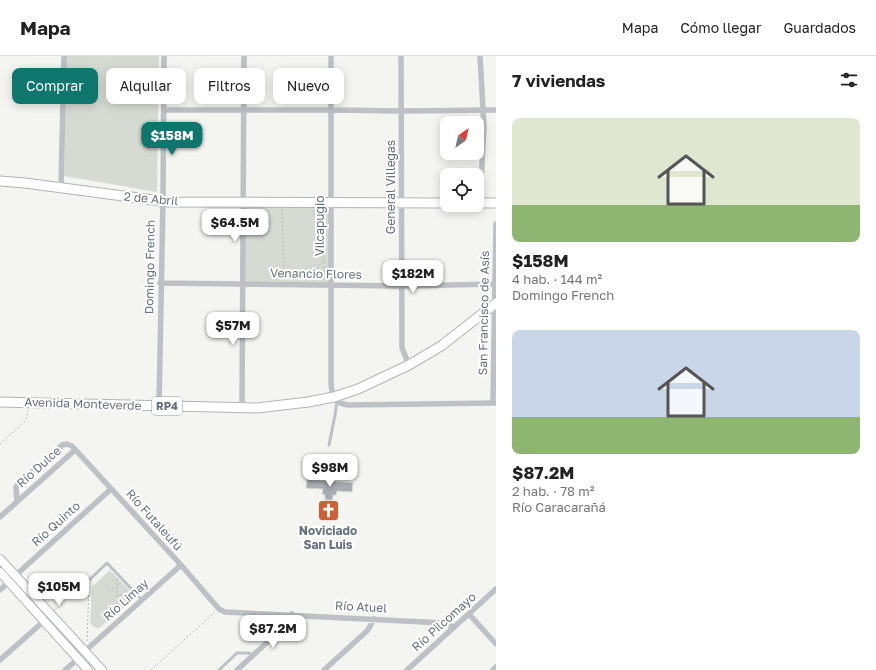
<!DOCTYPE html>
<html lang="es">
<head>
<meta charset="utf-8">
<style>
  :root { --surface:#fff; --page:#f2f2f2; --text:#222; --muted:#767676; --line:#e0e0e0; --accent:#0f766e }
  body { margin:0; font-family:"Golos Text",sans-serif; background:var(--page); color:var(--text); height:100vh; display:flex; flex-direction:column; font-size:15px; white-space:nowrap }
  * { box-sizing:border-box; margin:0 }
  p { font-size:13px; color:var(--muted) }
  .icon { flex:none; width:22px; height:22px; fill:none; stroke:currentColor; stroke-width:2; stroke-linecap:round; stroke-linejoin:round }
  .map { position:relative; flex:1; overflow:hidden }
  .details { display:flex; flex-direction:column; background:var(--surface); width:380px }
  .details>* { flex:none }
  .hud { position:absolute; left:12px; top:12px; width:380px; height:36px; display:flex; gap:8px }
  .needle { width:26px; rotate:34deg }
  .tools { position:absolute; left:440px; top:60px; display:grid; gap:8px }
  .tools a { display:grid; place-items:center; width:44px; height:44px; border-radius:8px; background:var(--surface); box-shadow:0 2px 10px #0003; font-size:20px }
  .price { position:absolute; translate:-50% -34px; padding:0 9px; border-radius:8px; background:#fff; color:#222; font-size:13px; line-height:26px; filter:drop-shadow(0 1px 2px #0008) }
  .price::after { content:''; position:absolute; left:50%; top:24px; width:12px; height:9px; margin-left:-6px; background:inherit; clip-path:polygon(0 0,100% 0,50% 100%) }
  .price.current { background:var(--accent); color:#fff }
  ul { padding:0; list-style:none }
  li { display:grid; align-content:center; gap:8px; height:212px; padding:0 16px }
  li span { display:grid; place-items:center; height:124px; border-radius:8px; color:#555 }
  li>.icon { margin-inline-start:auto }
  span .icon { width:72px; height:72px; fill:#fffc; stroke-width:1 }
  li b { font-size:17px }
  h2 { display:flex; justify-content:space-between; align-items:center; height:48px; padding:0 16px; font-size:17px }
  .pill { padding:0 14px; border-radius:8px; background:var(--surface); box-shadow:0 2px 10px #0003; font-size:14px; line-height:36px }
  .pill.current { background:var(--accent); color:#fff }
  header { display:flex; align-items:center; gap:24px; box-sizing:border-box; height:56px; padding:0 20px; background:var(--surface); border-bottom:1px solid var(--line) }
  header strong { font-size:19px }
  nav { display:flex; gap:22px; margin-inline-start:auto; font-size:14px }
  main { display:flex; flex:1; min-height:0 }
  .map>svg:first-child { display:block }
  .green { fill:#d5dad2 }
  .building { fill:#a6acb2; stroke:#d5d5d3 }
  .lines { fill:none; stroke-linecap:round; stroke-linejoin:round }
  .secondary-casing { stroke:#b2b6ba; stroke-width:10 }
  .primary-casing { stroke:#b1b4b8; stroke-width:11 }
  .path { stroke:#b7b9bc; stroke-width:1; stroke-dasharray:2 2; stroke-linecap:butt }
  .service { stroke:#bdc0c4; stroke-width:3 }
  .minor { stroke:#bdc0c4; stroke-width:5.5 }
  .secondary { stroke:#fff; stroke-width:8 }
  .primary { stroke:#fff; stroke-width:9 }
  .labels { text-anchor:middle; stroke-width:4; stroke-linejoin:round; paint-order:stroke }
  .shield { fill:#fff; stroke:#949ca5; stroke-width:1 }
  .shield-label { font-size:11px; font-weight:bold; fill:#66727e }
  .street-label { font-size:12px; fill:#66727e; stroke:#fff }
  .poi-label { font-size:12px; font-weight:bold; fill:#66727e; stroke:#fff }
</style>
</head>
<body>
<header>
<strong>Mapa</strong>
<nav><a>Mapa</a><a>Cómo llegar</a><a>Guardados</a></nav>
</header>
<main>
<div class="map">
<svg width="496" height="614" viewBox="0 0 496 614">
  <rect width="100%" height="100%" fill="#f4f4f0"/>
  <path class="green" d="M66,0H159L157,136L64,120Z
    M244,146L331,147V229L243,228Z
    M110,514L136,541L99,572C94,572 93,570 90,566L92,531Z"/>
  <path class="building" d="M307,423L353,427L352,436L337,435L336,439H333L332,448L325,447V439L322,438L323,433L306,432Z"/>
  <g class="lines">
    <defs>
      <path id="secondary" d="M0,503L102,614
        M0,516L88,614"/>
      <path id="primary" d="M0,125L25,127L169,146L447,147
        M477,147H496
        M0,346L257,352L308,346L334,341L358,333L409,309L441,290L496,247"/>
    </defs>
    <use href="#secondary" class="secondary-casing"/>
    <use href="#primary" class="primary-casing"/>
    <path class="path" d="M282,153L284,224
      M312,154L323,174
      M324,154V223
      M311,223L324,202
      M0,388L26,364L28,354
      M117,523L118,558
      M108,533H117
      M118,542L127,533
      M55,554L83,530
      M87,585L89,530
      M151,614L215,556"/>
    <path class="service" d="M329,389L335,359L337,345
      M86,527L107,507L142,544
      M219,614L237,597H249L253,599"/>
    <path class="minor" d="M331,0V327C332,340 334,347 348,349L496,347
      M401,0L402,292L409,309
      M480,0L484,71L480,147
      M164,54H331L402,55L496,54
      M61,132L64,0
      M160,227L402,230L495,228
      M493,347L496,168
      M159,350L163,145L164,0
      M242,352L244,0
      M17,445L16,431L18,428L62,389L67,388L72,390L181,509L219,553L225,556L444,567L454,571
      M0,461L75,394
      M16,519L111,433
      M0,534L9,526
      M469,558L496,588
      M85,595L181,509
      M0,604L44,565
      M65,614L78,603
      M237,614L286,569L292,558
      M324,614L368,574L374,563
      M407,614L496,533
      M493,614L496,611"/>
    <use href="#secondary" class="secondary"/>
    <use href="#primary" class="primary"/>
  </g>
  <defs>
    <symbol id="church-square" viewBox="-11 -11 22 22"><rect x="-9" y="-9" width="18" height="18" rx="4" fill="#cf6035" stroke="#fff"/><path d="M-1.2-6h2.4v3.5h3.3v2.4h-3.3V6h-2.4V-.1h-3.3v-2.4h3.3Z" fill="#fff"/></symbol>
  </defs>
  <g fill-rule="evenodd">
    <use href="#church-square" x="316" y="442" width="25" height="25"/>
  </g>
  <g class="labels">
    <rect class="shield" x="152" y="341" width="30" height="18" rx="3"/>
    <g class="shield-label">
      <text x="167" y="354">RP4</text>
    </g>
    <g class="street-label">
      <text transform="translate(391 131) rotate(-90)" y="4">General Villegas</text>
      <text transform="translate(151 143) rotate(5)" y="4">2 de Abril</text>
      <text transform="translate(320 170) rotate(-90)" y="4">Vilcapugio</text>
      <text transform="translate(150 211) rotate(-89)" y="4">Domingo French</text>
      <text transform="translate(316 218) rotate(1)" y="4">Venancio Flores</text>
      <text transform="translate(484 257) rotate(-89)" y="4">San Francisco de Asís</text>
      <text transform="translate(83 348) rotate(2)" y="4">Avenida Monteverde</text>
      <text transform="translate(39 411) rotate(-42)" y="4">Río Dulce</text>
      <text transform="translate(154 464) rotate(48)" y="4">Río Futaleufú</text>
      <text transform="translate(56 468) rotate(-42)" y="4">Río Quinto</text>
      <text transform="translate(126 544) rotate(-42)" y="4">Río Limay</text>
      <text transform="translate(361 551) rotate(3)" y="4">Río Atuel</text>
      <text transform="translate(444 566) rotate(-42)" y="4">Río Pilcomayo</text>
    </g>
    <g class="poi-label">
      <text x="328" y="479">Noviciado<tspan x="328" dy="14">San Luis</tspan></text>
    </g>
  </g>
</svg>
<div class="tools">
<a><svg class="needle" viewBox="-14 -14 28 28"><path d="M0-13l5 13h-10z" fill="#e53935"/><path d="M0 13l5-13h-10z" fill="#767676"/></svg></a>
<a><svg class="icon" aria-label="locate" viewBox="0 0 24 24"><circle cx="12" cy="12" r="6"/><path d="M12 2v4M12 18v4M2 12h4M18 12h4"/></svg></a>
</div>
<b class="price current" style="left:172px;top:100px">$158M</b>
<b class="price" style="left:235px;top:187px">$64.5M</b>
<b class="price" style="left:413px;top:238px">$182M</b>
<b class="price" style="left:233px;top:290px">$57M</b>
<b class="price" style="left:330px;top:432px">$98M</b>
<b class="price" style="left:59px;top:551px">$105M</b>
<b class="price" style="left:273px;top:593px">$87.2M</b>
<div class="hud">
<a class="pill current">Comprar</a>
<a class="pill">Alquilar</a>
<a class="pill">Filtros</a>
<a class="pill">Nuevo</a>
</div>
</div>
<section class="details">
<h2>7 viviendas<svg class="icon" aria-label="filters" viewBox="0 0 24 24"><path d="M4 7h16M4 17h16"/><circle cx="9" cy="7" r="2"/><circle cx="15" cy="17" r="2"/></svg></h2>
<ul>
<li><span style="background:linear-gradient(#dfe7d0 70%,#8fb573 0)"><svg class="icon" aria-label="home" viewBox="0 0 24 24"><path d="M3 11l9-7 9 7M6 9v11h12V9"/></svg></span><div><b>$158M</b><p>4 hab. · 144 m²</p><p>Domingo French</p></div></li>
<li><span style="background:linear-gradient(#c9d6e8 70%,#8fb573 0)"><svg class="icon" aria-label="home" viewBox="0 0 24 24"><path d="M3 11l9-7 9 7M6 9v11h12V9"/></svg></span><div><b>$87.2M</b><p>2 hab. · 78 m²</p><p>Río Caracarañá</p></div></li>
</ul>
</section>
</main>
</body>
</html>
